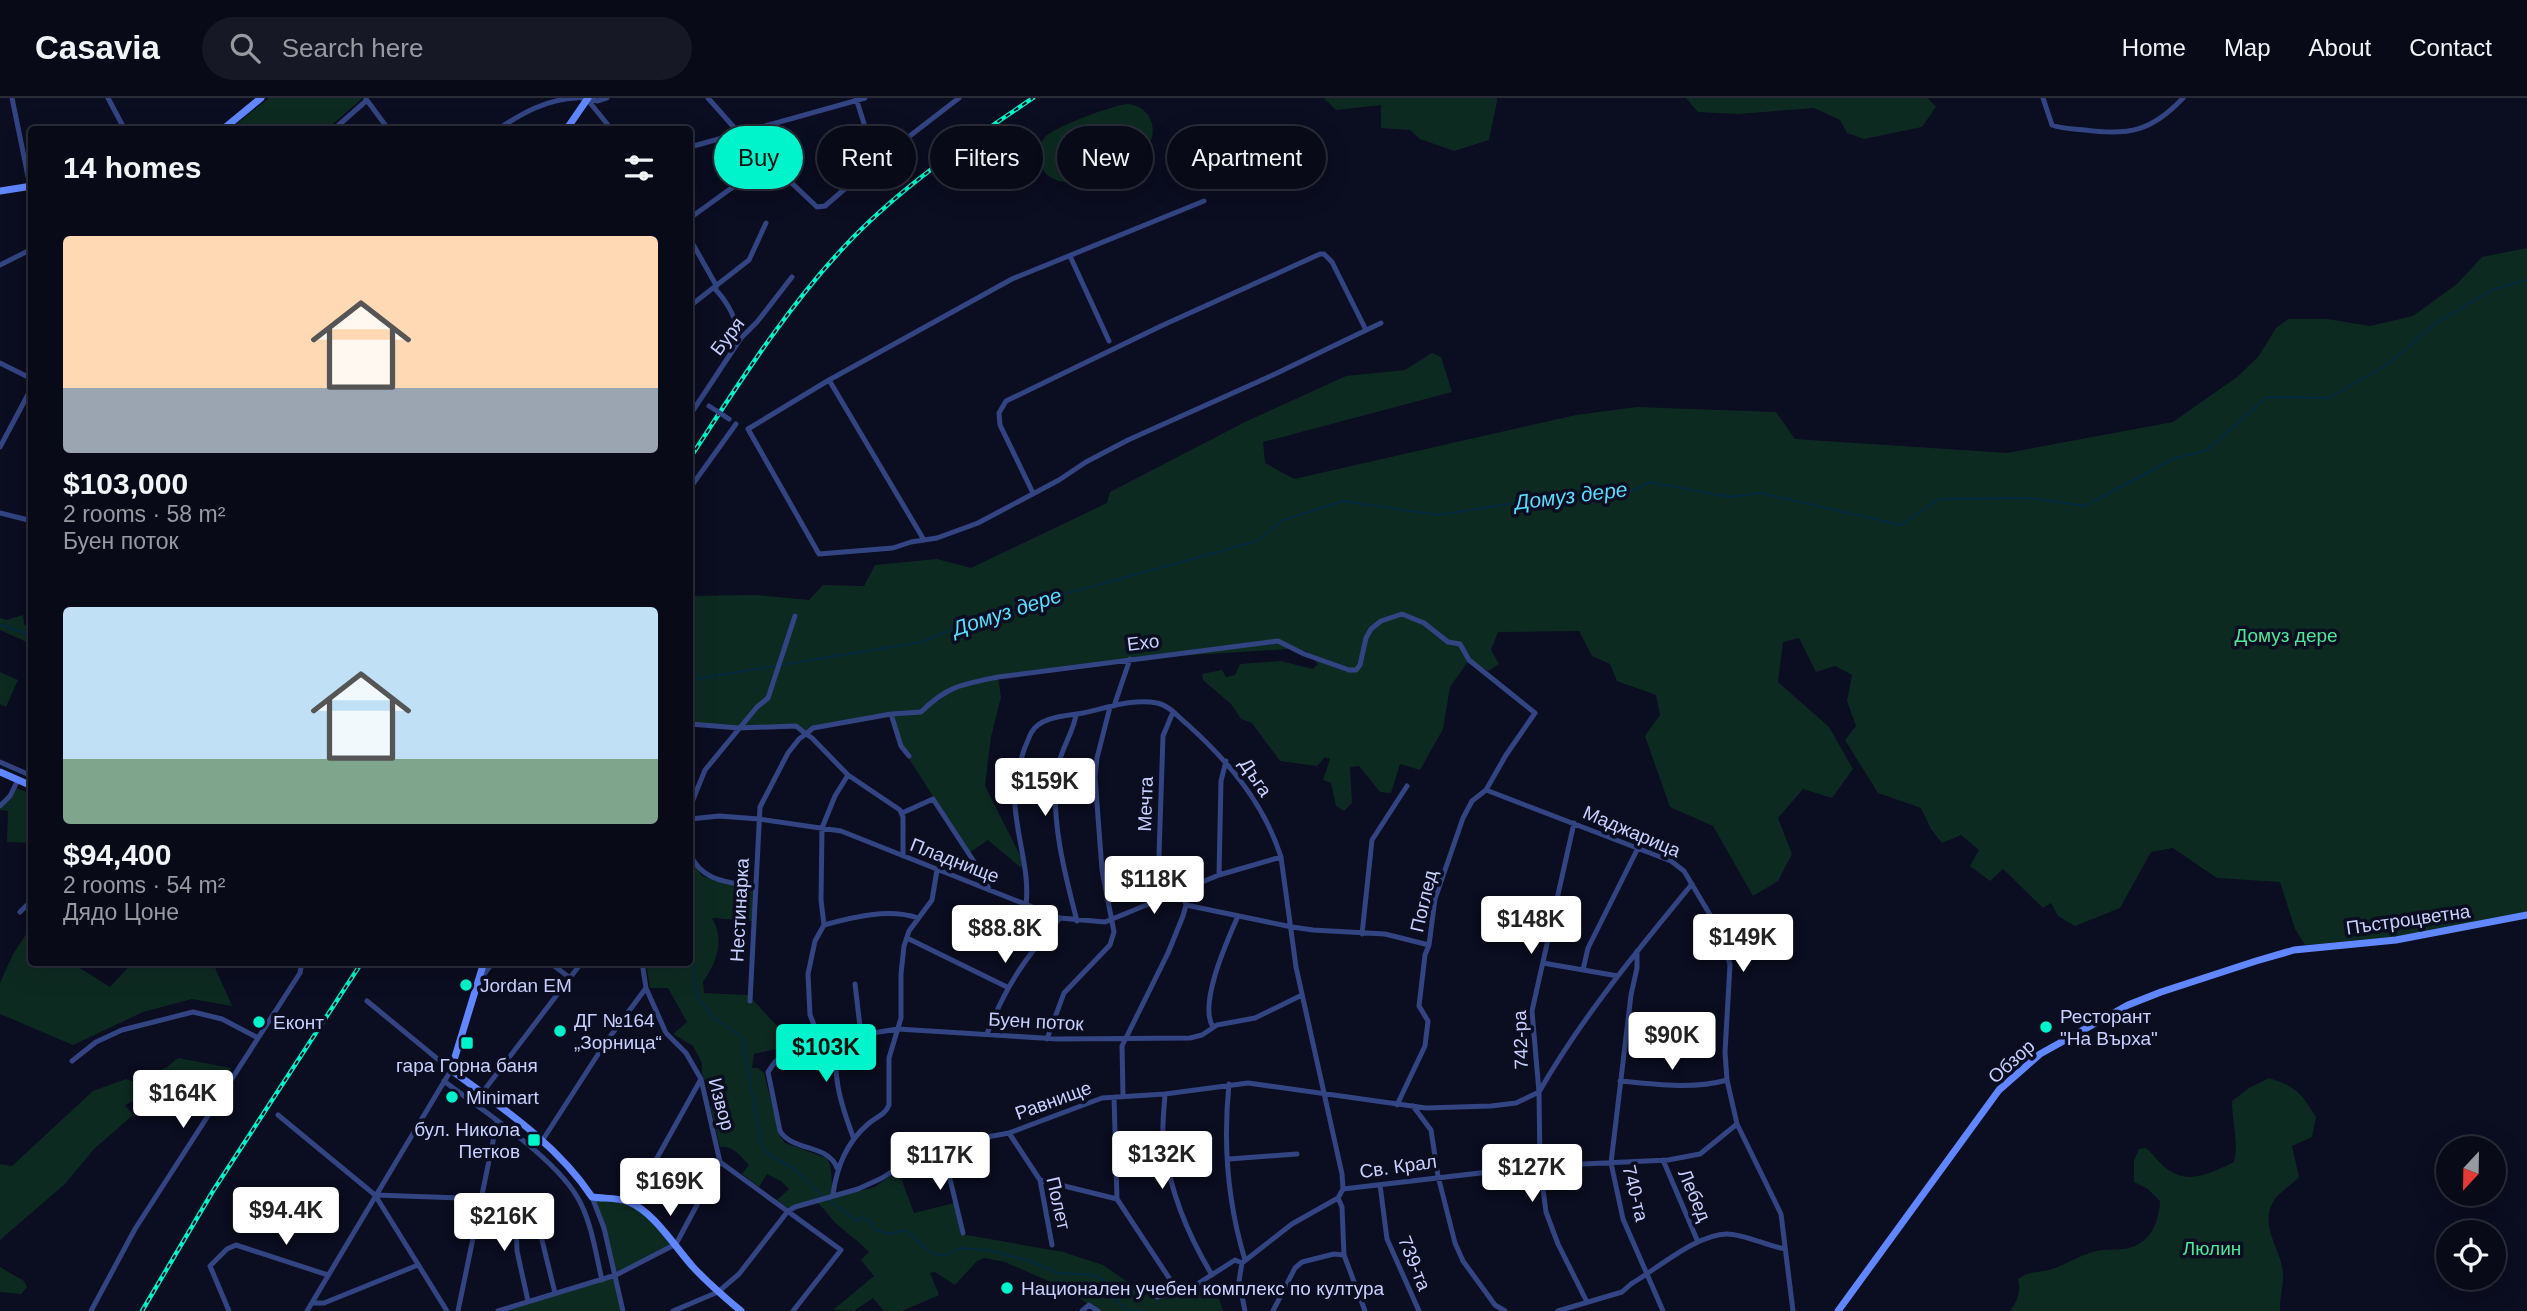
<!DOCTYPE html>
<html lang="en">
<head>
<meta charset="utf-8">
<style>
  :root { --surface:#080a18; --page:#161825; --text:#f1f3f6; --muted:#989aa2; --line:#292b37; --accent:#00f4cb }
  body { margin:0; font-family:Arial,sans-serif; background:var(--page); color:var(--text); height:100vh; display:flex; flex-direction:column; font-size:26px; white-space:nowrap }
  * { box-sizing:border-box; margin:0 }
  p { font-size:23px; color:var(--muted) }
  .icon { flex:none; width:38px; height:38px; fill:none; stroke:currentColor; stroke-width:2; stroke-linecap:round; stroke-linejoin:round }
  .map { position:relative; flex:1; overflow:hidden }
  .sheet { position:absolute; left:28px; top:28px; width:665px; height:840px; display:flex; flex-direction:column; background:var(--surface); border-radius:7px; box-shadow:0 7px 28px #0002,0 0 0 2px var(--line) }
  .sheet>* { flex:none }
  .banner { position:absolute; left:714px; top:28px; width:665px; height:63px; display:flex; gap:14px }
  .needle { width:46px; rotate:202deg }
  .fabs { position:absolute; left:2436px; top:1038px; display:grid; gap:14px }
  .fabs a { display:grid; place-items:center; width:70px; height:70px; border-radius:50%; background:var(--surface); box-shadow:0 7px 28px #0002,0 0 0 2px var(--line); font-size:35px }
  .price { position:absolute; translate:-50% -60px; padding:0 16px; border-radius:7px; background:#fff; color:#222; font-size:23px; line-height:46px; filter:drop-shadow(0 2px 4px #0008) }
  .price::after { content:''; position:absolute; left:50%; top:42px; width:21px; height:16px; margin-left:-10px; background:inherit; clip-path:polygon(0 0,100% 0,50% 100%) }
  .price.current { background:var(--accent); color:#111 }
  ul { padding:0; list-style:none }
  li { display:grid; align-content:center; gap:14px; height:371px; padding:0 35px }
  li span { display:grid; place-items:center; height:217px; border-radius:7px; color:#555 }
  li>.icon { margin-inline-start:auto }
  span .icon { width:126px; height:126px; fill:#fffc; stroke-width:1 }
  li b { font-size:30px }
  h2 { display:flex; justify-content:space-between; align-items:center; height:84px; padding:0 35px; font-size:30px }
  .tag { padding:0 24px; border-radius:32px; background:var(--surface); box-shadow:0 7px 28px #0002,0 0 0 2px var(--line); font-size:24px; line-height:63px }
  .tag.current { background:var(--accent); color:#111 }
  header { display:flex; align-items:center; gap:42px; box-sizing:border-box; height:98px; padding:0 35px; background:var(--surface); border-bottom:2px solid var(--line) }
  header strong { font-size:33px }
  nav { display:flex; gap:38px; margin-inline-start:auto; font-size:24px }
  .search { width:490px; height:63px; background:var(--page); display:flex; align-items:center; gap:18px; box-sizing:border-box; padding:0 24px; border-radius:38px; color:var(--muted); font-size:26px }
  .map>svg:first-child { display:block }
  .green { fill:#0d2a21 }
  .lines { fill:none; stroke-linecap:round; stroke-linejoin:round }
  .stream { stroke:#05293e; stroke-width:2 }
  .street { stroke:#324482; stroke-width:5 }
  .secondary { stroke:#6087ff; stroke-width:7 }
  .rail-casing { stroke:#00f4cb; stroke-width:4.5 }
  .rail { stroke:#0b0d20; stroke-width:2; stroke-dasharray:5; stroke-linecap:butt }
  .street-bridge { stroke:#324482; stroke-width:5 }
  .poi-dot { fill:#00f4cb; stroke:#0b0d20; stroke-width:2.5 }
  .labels { text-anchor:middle; stroke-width:7; stroke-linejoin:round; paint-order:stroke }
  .street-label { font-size:19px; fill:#c9d2ff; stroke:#0b0d20 }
  .park-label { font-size:19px; fill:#4de897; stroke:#0b0d20 }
  .poi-label { font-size:19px; fill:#c9d2ff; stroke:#0b0d20; text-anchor:start }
  .water-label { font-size:21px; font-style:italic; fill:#57deff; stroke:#0b0d20 }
</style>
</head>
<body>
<header>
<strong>Casavia</strong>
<div class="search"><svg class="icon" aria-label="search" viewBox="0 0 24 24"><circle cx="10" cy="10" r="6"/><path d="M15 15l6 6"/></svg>Search here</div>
<nav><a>Home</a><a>Map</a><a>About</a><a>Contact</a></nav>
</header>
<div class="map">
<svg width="2527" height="1213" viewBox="0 0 2527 1213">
  <rect width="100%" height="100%" fill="#0b0d20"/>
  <path class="green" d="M269,0H363L327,31H230Z
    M1324,0H1497V3L1489,42L1454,53L1420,41L1410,32L1381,30V7L1336,12Z
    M1686,0H1928L1936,9L1922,29L1864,41L1847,35L1840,22L1814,10L1738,16L1698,14Z
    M1129,6C1140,8 1149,14 1152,26C1154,34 1152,44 1146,51C1139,59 1085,80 1073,83C1046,89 1028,59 1045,39C1054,29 1115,6 1129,6Z
    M2527,150V820L2394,839L2305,847L2295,831L2280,784L2217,780L2173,750L2151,754L2120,810L2075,828L2058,818L2051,805L2043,810L2003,771L1990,783L1970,768L1979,752L1961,737L1942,745L1931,731L1921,710L1878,695L1845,642L1856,628L1847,603L1852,577L1835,568L1816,574L1799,540L1783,544L1778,584L1829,629L1853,671L1832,700L1803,691L1778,720L1792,756L1778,783L1753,798L1713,728L1670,709L1645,638L1660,617L1656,597L1617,583L1610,566L1592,558L1579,533L1498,534L1491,552L1499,566L1488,573L1469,562L1450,589L1443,631L1420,672L1400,666L1391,695L1380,694L1359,668L1350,669L1352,705L1344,713L1336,708L1331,685L1323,682L1330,661L1325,659L1317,668L1280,663L1252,625L1241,621L1231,606L1203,582L1202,576L1222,572L1226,579L1235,577L1240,566L1281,563L1313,571L1318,566L1306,553L1288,551L1130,561L998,579L1001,599L991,639L985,688L1025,767L1020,769L988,742L969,755L901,648L890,616L813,630L806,636L800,629L738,630L690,626V498L756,497L809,502L823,487L864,488L875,467L937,461L971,470L1107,405L1110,394L1247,323L1346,278L1405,272L1432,255L1441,259L1452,294L1263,344L1265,365L1294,381L1576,317L1637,309L1776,314L1795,341L2007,355L2173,324L2237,279L2258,259L2276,230L2288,221H2327L2370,228L2413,218L2457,186L2482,159Z
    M23,517L24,526L31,532V546L0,532V520L6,522Z
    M0,574L18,582L6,609L0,606Z
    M17,690L31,696V745L7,744L8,713L0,712Z
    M690,760L702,778L754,793L753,823L712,820C725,841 717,865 703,884L704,895L748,897L779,930L798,946L754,956L752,970H758L764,975L780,1038L785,1045L827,1060C835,1073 828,1087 836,1099L875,1089L898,1072L914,1115L954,1105L961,1136L1063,1154L1103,1167L1138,1191L1157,1196L1165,1201L1198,1192L1218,1197L1223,1213H1100L1053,1185L1005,1164L984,1160L977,1163L955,1187L935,1174L930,1175L939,1197L902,1213H884L873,1200L854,1213L833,1212L874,1178L861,1162L869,1154C860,1144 849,1137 839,1128C817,1108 823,1095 788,1110L777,1102L789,1091L781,1083L767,1076L759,1089L742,1076L749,1067C740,1058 733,1047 720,1049L711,1012V999L702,976V965L693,948L673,936L687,924L668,890H650L646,865L690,864Z
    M27,835L31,838L32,864L72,865L110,889L132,865H213L232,908L192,901L143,914L73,947L0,916V885L13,856Z
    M178,960L231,970L221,988C191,970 154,994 125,1007L133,1017L94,1051L65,1086L0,1142V1066L12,1068L93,993L126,981L134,984L167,969Z
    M2269,980C2297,989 2301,995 2316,1019L2312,1039L2292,1048L2299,1079C2291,1088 2277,1095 2272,1106C2260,1130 2282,1153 2283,1175C2284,1188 2279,1200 2280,1213H2010C2018,1203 2021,1193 2018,1181C2027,1174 2033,1175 2044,1173C2062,1170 2078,1157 2096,1153C2104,1151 2114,1152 2123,1151C2149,1148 2159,1126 2160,1103L2148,1091L2134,1084V1063L2139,1051L2146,1050C2154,1057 2161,1068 2170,1073C2191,1087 2214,1073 2234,1064C2239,1045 2232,1024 2232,1003L2249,990Z
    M592,1099L632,1105L676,1146L617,1177L622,1213H498L616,1177Z
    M0,1169L24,1183L27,1189L21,1196L0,1194Z"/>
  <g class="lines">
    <path class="stream" d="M0,527L20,533L32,539
      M781,567L922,544L978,520L1257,443L1283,422L1343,403L1438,417L1586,394L1626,396L1650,384L1729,399L1761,395L1901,427L1939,401L2030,400L2085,408L2173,361L2207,352L2267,299L2329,300L2388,266L2436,225L2494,191L2527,182
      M690,582L775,568
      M690,839L697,899L713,919L742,939L762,1049C776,1065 782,1061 795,1072C805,1080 813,1090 824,1099
      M829,1102L857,1123L862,1120L871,1123L874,1131L889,1136L904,1132C925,1145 933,1170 959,1150L988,1152L1030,1163L1058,1175L1093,1177L1103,1182L1105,1193L1129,1213H1144"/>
    <path class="street" d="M12,0L30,88
      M108,0L125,32
      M581,0L598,3L607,0
      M708,0L739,35L817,109L825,108L876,64L959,0
      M856,0L876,64
      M2043,0L2052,27C2062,31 2074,31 2085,32C2129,38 2152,33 2183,0
      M366,1L389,32
      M587,1L612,32
      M333,32L366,3
      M497,32C522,15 547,1 577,0
      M690,49L865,0
      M1204,103L1012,181L829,282L748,331L819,456L893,450L911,444L937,440L978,425L1059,382L1086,364L1128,342L1273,277L1381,225
      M690,120L769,63
      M690,141L716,187V192C730,207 735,221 741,240
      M1070,158L1109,243
      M0,167L32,151
      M690,208L749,162L766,125
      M0,265L32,281
      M829,282L924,442
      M690,317L741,240L757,224L792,179
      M0,349L32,289
      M690,390L736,326
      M1033,395L1000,327L999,315L1006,303L1161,228L1320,156H1324L1332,164L1366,232
      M0,415L32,423
      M1114,608L1130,561
      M891,616L901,648L909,658
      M1076,616C1075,631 1060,653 1057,672C1050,720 1065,777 1077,823
      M690,626L739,630L796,628L806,636L813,630L891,616L921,614C947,588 963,586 998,579L1278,543L1304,556L1349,572H1356L1360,567L1366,540L1371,531L1381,523L1402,516L1424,525L1448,544L1460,546L1469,562L1535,615L1506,657L1486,692L1472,703L1463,720L1435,801L1429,847L1425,857L1419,908L1428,923L1425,948L1397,1007
      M0,664L32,678
      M1486,692L1671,763L1684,773L1722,837L1730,867L1725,954L1727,982L1737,1026L1781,1116L1793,1213
      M0,708L10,698L18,682
      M690,709L705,672L757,609L768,600L795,518
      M902,715L933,701L986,782L989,792
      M690,721L719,718L759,721L841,733L1060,820L1105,824L1219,777L1281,759
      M1574,725L1532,913L1539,994L1540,1068L1546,1114L1558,1146L1587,1204
      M690,756C702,784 729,784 756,789
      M1219,777L1221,683L1226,663
      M1163,800L1159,757L1163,638L1173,614
      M1026,807C1030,773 1017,741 1015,707C1013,684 1021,656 1031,635C1040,618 1067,618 1083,615C1106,610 1134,600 1157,605C1169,607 1178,619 1187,626C1228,663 1264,705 1281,759L1296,869L1342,1076L1343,1091L1338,1100
      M1186,807L1292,829L1313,832L1385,836L1429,847
      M20,814L32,802
      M824,827C853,819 889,810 918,820
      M1362,836L1372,742L1407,688
      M907,840L1007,889
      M1637,853V870L1631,897L1611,1065L1623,1121L1663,1213
      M549,864L570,880
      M642,864L646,890L666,935L686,955L701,981L720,1064L841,1152L793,1213
      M1543,865L1618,878
      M1583,872L1588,850L1638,750
      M480,882L493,864
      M855,886L861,937
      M750,903L760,709L788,655L799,641L806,636L812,640L848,677L900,712L903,719V758
      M1213,929C1198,906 1228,841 1238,818
      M987,936C1006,887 1026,859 1060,820
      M846,939C824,961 844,1015 854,1041
      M1047,941L1064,895L1110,847L1114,834L1102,772L1095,679L1097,660L1110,609
      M828,942L815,929L810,917L808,876L815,843L824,827L821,802L822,730L835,698L848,677
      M72,963L96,944L122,932L193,914L222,921L258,940
      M444,983C484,1014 558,1061 580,1104C592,1127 596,1157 602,1182
      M1620,983C1655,986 1692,992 1727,982
      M1229,986C1223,1045 1228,1106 1245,1162
      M1539,994C1582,919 1637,853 1692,786
      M482,995L582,864
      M1165,996C1164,1014 1161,1032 1164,1050C1171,1095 1189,1139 1212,1177
      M1123,998L1122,948L1168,855L1183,818L1186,807L1181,791
      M1114,999L1117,1101L1179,1195
      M1413,1008L1431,1032L1438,1078L1455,1145L1463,1163L1495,1207L1505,1213
      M278,1017L375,1097L447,1213
      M1009,1035L1040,1082L1052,1147
      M542,1043L606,944L646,890
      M942,1048L963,1135
      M1229,1061L1297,1056
      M1663,1062L1698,1144
      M837,1070C829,1046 793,1054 780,1033L768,974L775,964L782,958L828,942L898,931L1058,941L1190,940L1202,937L1217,927L1255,920L1302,897
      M1040,1082L1117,1101
      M1380,1087L1387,1141L1419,1213
      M1343,1091L1540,1068L1668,1062L1700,1056L1737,1026
      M833,1096C837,1069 846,1045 868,1026C876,1019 885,1017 889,1007V960L901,920V876L904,848L909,833L932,802L937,772
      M375,1097L515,1102L517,1153L528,1203
      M592,1099L604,1130L623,1213
      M1338,1100L1342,1109L1344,1157L1365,1213
      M632,1105L701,981
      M540,1134L555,1195
      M1157,1199L1188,1192L1235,1162L1242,1165
      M312,1205H324L418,1167
      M91,1213L135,1131L300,875L302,864
      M229,1213L210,1168L227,1151L236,1147L328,1177
      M307,1213L451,972L367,903
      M458,1213L497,1024
      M498,1213L616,1177L676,1146L720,1064
      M673,1213L718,1194L739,1176L788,1113L795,1109L858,1091L882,1080L924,1053L954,1045L1009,1035L1102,1000L1165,996L1248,985L1426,1010L1491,1008L1516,1005L1539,994
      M1082,1213L1089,1207L1098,1213
      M1245,1213L1239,1183L1242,1165L1292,1126L1338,1100
      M1273,1213L1295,1170L1302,1164L1334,1156L1344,1157
      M1558,1213L1622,1194L1631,1186C1657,1171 1697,1136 1727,1136C1744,1136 1767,1148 1785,1151"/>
    <path class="secondary" d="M222,32L261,0
      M566,32L588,0
      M0,93L32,88
      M0,674L32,688
      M484,864L451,972C501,1009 557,1046 592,1099C604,1101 617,1099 629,1104C654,1114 675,1149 693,1169C708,1185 724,1199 741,1213
      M1838,1213L1999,992L2040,956L2128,907L2161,894L2256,863L2294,852L2396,842L2527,817"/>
    <defs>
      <path id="rail" d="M690,360C738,287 784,213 844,149C899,90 966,45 1033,0
        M142,1213L213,1093L362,864"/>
    </defs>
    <use href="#rail" class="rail-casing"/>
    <use href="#rail" class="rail"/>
    <path class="street-bridge" d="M709,308L729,321"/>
  </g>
  <g class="poi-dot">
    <circle cx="466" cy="887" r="7"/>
    <circle cx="259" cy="924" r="7"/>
    <circle cx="2046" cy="929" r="7"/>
    <circle cx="560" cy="933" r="7"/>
    <rect x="460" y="938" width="14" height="14" rx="3.5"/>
    <circle cx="452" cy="999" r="7"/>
    <rect x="527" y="1035" width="14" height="14" rx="3.5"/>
    <circle cx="1007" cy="1190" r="7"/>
  </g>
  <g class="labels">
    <g class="street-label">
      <text transform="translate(727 238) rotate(-52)" y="7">Буря</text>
      <text transform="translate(1143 544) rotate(-7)" y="7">Ехо</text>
      <text transform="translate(1256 679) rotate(56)" y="7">Дъга</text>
      <text transform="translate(1145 706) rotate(-88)" y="7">Мечта</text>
      <text transform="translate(1632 733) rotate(23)" y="7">Маджарица</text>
      <text transform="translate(955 762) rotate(21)" y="7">Пладнище</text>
      <text transform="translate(1423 803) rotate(-77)" y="7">Поглед</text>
      <text transform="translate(739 812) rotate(-87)" y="7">Нестинарка</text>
      <text transform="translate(2408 821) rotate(-8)" y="7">Пъстроцветна</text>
      <text transform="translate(1036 923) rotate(3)" y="7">Буен поток</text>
      <text transform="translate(1520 942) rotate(-92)" y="7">742-ра</text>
      <text transform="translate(2011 963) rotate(-42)" y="7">Обзор</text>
      <text transform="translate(1053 1002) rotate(-20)" y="7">Равнище</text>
      <text transform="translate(722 1006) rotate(75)" y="7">Извор</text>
      <text transform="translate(1398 1068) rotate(-8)" y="7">Св. Крал</text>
      <text transform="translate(1636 1095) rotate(76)" y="7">740-та</text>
      <text transform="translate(1695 1097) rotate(67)" y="7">Лебед</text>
      <text transform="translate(1059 1105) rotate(77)" y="7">Полет</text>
      <text transform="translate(1415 1165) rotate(68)" y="7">739-та</text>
    </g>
    <g class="park-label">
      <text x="2286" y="544">Домуз дере</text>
      <text x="2212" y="1157">Люлин</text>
    </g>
    <g class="poi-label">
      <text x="480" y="894">Jordan EM</text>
      <text x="2060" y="925">Ресторант<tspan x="2060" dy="22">"На Върха"</tspan></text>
      <text x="574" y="929">ДГ №164<tspan x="574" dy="22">„Зорница“</tspan></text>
      <text x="273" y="931">Еконт</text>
      <text x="467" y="974" text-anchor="middle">гара Горна баня</text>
      <text x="466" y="1006">Minimart</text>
      <text x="520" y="1038" text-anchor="end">бул. Никола<tspan x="520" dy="22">Петков</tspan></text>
      <text x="1021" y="1197">Национален учебен комплекс по култура</text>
    </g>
    <g class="water-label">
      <text transform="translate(1571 398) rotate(-7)" y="7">Домуз дере</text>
      <text transform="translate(1007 514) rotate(-18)" y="7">Домуз дере</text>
    </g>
  </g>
</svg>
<div class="fabs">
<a><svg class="needle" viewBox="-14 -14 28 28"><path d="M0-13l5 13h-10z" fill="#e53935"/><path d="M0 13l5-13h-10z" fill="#989aa2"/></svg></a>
<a><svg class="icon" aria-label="locate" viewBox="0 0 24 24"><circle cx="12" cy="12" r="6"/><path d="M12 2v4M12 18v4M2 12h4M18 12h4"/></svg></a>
</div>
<b class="price" style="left:1045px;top:720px">$159K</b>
<b class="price" style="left:1154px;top:818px">$118K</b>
<b class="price" style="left:1531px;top:858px">$148K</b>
<b class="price" style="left:1005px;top:867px">$88.8K</b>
<b class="price" style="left:1743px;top:876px">$149K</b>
<b class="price" style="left:1672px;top:974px">$90K</b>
<b class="price current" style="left:826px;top:986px">$103K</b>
<b class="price" style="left:183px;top:1032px">$164K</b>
<b class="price" style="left:1162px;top:1093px">$132K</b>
<b class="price" style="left:940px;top:1094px">$117K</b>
<b class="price" style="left:1532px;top:1106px">$127K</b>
<b class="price" style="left:670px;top:1120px">$169K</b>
<b class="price" style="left:286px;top:1149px">$94.4K</b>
<b class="price" style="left:504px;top:1155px">$216K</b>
<div class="banner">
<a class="tag current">Buy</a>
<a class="tag">Rent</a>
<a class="tag">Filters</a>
<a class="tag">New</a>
<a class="tag">Apartment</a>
</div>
<section class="sheet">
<h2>14 homes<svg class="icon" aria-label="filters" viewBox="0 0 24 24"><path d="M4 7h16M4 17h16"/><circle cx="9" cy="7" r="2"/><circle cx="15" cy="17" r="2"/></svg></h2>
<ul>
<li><span style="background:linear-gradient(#ffd9b3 70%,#9aa5b1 0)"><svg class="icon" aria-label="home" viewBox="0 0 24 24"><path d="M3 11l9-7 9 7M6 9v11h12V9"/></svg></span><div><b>$103,000</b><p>2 rooms · 58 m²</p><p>Буен поток</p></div></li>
<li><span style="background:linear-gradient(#bfe0f5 70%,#7fa58c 0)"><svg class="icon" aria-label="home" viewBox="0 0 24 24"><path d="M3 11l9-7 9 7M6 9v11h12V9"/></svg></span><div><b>$94,400</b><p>2 rooms · 54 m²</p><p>Дядо Цоне</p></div></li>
</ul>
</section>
</div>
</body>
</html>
